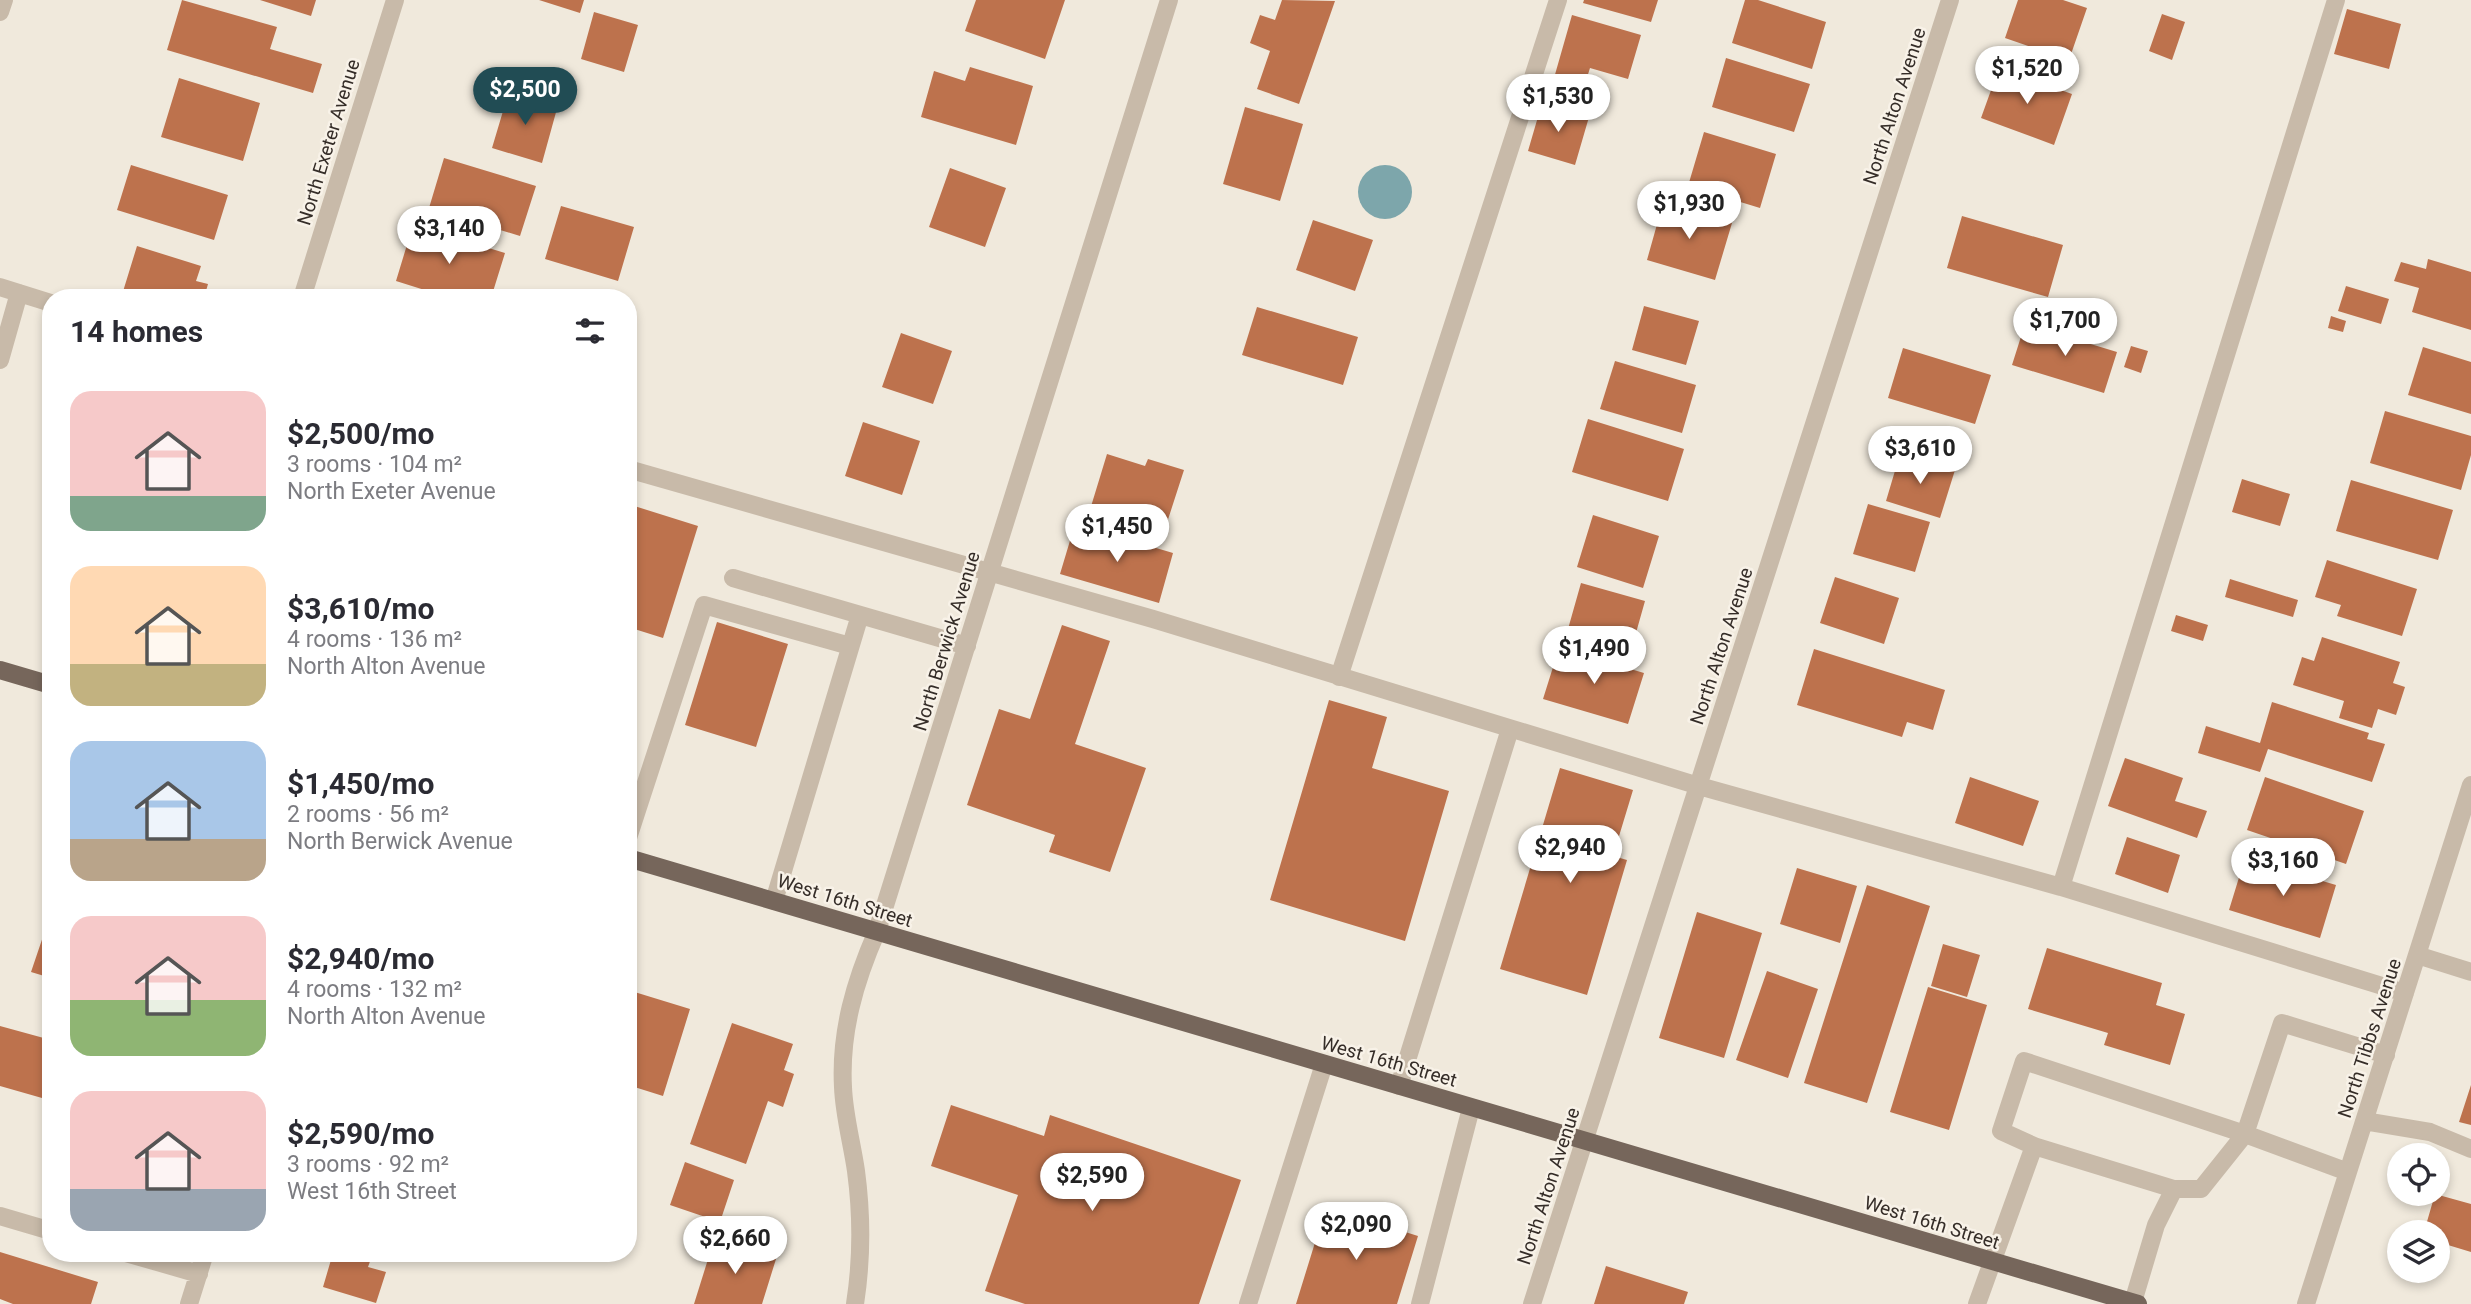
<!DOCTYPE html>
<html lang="en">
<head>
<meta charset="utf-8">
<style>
  :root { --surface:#fff; --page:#f7f7f7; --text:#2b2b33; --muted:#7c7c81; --accent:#214c54 }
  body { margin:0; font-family:Roboto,sans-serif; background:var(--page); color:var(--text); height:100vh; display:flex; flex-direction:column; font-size:26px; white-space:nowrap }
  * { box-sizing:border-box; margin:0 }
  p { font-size:23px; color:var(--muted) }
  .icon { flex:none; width:38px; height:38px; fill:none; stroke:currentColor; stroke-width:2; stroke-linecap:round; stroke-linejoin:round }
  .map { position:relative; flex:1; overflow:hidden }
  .drawer { position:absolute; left:42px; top:289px; width:595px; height:973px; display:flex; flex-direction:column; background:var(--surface); border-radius:28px; box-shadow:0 4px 10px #0003 }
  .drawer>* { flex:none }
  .buttons { position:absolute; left:2387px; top:1143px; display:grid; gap:14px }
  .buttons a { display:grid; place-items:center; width:63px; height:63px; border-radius:50%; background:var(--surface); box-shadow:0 4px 10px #0003; font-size:35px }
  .price { position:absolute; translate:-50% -60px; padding:0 16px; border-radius:24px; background:#fff; color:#222; font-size:23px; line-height:46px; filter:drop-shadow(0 2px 4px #0008) }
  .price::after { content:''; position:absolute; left:50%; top:42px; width:21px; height:16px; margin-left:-10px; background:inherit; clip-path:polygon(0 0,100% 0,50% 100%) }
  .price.active { background:var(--accent); color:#fff }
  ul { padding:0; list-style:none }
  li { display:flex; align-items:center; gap:21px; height:175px; padding:0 28px }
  li span { display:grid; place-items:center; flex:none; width:196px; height:140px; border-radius:21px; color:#555 }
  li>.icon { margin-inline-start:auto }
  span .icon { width:84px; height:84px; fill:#fffc; stroke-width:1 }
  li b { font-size:30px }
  h2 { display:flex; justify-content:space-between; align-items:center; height:84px; padding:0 28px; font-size:30px }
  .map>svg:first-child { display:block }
  .water { fill:#7da6ab }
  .building { fill:#bd724d }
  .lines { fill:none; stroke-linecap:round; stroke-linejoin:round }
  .minor { stroke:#c8baa9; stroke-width:18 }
  .major { stroke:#76665b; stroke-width:18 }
  .labels { text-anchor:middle; stroke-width:5; stroke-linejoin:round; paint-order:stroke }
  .street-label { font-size:19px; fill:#352d28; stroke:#f8f2e8 }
</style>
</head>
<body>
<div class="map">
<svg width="2471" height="1304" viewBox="0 0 2471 1304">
  <rect width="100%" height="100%" fill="#f0e9dc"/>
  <path class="water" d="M1358 192a27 27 0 1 1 54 0a27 27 0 1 1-54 0Z"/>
  <path class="building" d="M182,0L277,27L270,49L322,64L313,93L167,50Z
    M260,0H316L311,16Z
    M539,0H584L580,13Z
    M976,0H1065L1045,59L965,31Z
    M1282,0L1335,1L1299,104L1257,89L1270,51L1250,43L1260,15L1275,20Z
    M1584,0H1658L1651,22L1583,3Z
    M1745,0H1758L1826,22L1812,69L1732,43Z
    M2018,0H2063L2087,8L2069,60L2005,38Z
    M2347,9L2401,24L2389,69L2334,54Z
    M594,12L638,25L624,72L581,59Z
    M2162,14L2185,22L2172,60L2149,51Z
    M1572,15L1641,35L1628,79L1590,68L1584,87L1554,78Z
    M1726,58L1810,84L1794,132L1712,107Z
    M970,67L1033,86L1016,145L921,117L934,71L965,81Z
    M1999,68L2072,94L2054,145L1981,118Z
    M179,78L260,103L243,161L161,137Z
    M509,91L558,105L542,163L492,148Z
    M1542,103L1589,117L1575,165L1528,151Z
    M1245,107L1303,124L1280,201L1223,184Z
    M1704,132L1776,154L1760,208L1688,186Z
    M444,158L536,186L520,236L429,208Z
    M131,165L228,195L214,240L117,210Z
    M950,168L1006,188L985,247L929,227Z
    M1663,203L1732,223L1715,280L1647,260Z
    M561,206L634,227L618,281L545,259Z
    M1962,216L2063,245L2048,297L1947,268Z
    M1313,220L1373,240L1355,291L1296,270Z
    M413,225L505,253L491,298H450L396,281Z
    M137,246L201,266L196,281L208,284L204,298H121Z
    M2428,259L2471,272V330L2412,312L2419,288L2394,281L2401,262L2426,269Z
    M2346,286L2389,299L2381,324L2338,311Z
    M1644,306L1699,321L1686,365L1632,350Z
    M1257,307L1358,337L1343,385L1242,355Z
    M2331,316L2346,321L2343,332L2328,328Z
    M2025,324L2117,352L2104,393L2012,365Z
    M901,333L952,351L933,404L882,387Z
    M2131,346L2148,351L2141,373L2124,367Z
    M2423,347L2471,362V414L2408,395Z
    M1903,348L1991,375L1975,424L1888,398Z
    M1615,361L1696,385L1682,433L1600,409Z
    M2385,411L2471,436V455L2461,490L2370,463Z
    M1588,419L1684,449L1668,501L1572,472Z
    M863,422L920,441L902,495L845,476Z
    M1107,454L1145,466L1148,459L1184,470L1163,535L1089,513Z
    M1900,454L1955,470L1940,518L1886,501Z
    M2242,479L2290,494L2280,526L2232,512Z
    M2351,480L2453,510L2438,560L2336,531Z
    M628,504L698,526L663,638L628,627Z
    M1868,504L1930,522L1915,572L1853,554Z
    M1593,515L1659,536L1643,588L1577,567Z
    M1075,524L1173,553L1159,603L1060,574Z
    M2327,560L2417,589L2402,636L2337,616L2341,605L2315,597Z
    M1835,577L1899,598L1884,644L1820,623Z
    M2230,579L2298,600L2293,617L2225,597Z
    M1581,583L1645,601L1632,647L1568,629Z
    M2176,615L2208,625L2203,641L2171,631Z
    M717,622L788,644L756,747L685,725Z
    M1062,625L1110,641L1075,744L1146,768L1110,872L1049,852L1055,835L967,805L999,709L1030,719Z
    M2322,637L2400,662L2393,683L2405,687L2396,715L2378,709L2372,728L2339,718L2344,701L2293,685L2302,657L2314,661Z
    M1559,648L1644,673L1628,724L1543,699Z
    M1814,649L1945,690L1933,730L1907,722L1902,737L1797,705Z
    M1329,700L1387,717L1372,768L1449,791L1405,941L1270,900Z
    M2272,702L2369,733L2367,739L2385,744L2372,782L2268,749L2260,772L2198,753L2206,726L2260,743Z
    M2125,758L2183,778L2175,801L2207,811L2197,838L2108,806Z
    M1560,768L1633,790L1613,856L1627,860L1587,995L1500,969Z
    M1970,777L2039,801L2023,846L1955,823Z
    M2265,777L2364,811L2346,864L2247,830Z
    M2127,837L2180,855L2168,893L2115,874Z
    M2245,858L2336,885L2320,938L2229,910Z
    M1797,868L1857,886L1840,943L1780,924Z
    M1867,885L1930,906L1867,1103L1804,1083Z
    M1697,912L1762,933L1724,1058L1659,1038Z
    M51,913V978L31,972Z
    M1943,944L1980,955L1967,997L1931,986Z
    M2047,948L2162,983L2156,1005L2185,1014L2170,1065L2104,1045L2108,1033L2028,1009Z
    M1767,971L1818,989L1788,1078L1736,1060Z
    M1928,987L1987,1005L1949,1130L1890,1112Z
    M628,990L690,1009L663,1096L628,1085Z
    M732,1023L793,1044L784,1070L794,1074L783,1107L768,1101L746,1164L690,1144Z
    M0,1026L51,1040L49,1100L0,1086Z
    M2471,1085V1125L2459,1122Z
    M951,1105L1044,1136L1050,1115L1241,1180L1199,1304H1025L985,1291L1018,1195L931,1166Z
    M685,1162L734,1180L720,1222L670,1205Z
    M2435,1194L2471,1204V1252L2438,1242V1232H2424Z
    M1326,1207L1418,1236L1397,1304H1296Z
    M714,1240L776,1259L762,1304H694Z
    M0,1252L98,1282L91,1304H13L0,1299Z
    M333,1253H373L368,1267L386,1272L376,1303L323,1287Z
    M1606,1266L1688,1292L1684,1304H1594Z"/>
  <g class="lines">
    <path class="minor" d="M0,12L4,0
      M0,287L51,303
      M302,298L395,0
      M0,360L19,293
      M628,469L1153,619L1699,786L2061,887L2405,993
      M733,578L967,646
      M1339,677L1558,0
      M628,838L704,605L850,646
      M2061,887L2336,0
      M774,901L860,615
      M2417,955L2471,972
      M1399,1086L1510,729
      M2364,1121L2430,1132L2471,1149
      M2034,1146L2001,1131L2024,1061L2245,1134L2348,1172
      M0,1216L51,1231
      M126,1253L199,1274
      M2133,1302L2156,1225L2174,1189
      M189,1304L205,1253
      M855,1304C862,1259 862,1216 856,1171C852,1143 844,1115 843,1087C840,1032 855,981 877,931L1169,0
      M1248,1304L1324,1064
      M1420,1304L1471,1108
      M1532,1304L1950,0
      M1977,1304L2034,1146L2174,1189H2201L2245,1134L2282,1023L2386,1055
      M2306,1304L2471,785"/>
    <path class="major" d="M0,670L51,685
      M628,858L2138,1304"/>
  </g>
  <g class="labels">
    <g class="street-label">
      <text transform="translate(1894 106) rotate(-72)" y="7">North Alton Avenue</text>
      <text transform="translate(328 142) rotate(-73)" y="7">North Exeter Avenue</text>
      <text transform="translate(946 641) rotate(-73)" y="7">North Berwick Avenue</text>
      <text transform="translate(1721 646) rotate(-72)" y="7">North Alton Avenue</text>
      <text transform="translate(845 900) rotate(17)" y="7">West 16th Street</text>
      <text transform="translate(2369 1038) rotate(-72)" y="7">North Tibbs Avenue</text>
      <text transform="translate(1389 1061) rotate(16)" y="7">West 16th Street</text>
      <text transform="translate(1548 1186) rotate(-72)" y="7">North Alton Avenue</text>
      <text transform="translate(1932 1222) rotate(17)" y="7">West 16th Street</text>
    </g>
  </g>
</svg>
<div class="buttons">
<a><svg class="icon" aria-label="locate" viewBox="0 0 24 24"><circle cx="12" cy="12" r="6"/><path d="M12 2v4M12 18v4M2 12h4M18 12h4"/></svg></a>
<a><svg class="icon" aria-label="layers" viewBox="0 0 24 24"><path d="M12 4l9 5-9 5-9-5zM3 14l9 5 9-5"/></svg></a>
</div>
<b class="price" style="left:2027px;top:106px">$1,520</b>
<b class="price active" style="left:525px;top:127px">$2,500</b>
<b class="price" style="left:1558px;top:134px">$1,530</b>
<b class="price" style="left:1689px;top:241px">$1,930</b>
<b class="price" style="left:449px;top:266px">$3,140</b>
<b class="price" style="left:2065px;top:358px">$1,700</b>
<b class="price" style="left:1920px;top:486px">$3,610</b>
<b class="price" style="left:1117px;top:564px">$1,450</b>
<b class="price" style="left:1594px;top:686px">$1,490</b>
<b class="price" style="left:1570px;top:885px">$2,940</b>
<b class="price" style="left:2283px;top:898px">$3,160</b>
<b class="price" style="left:1092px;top:1213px">$2,590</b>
<b class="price" style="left:1356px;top:1262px">$2,090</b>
<b class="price" style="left:735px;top:1276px">$2,660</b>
<section class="drawer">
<h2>14 homes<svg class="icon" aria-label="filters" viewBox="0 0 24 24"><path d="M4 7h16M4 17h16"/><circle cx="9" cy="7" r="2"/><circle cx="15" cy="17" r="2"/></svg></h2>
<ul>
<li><span style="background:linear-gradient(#f6c9c9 75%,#7fa58c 0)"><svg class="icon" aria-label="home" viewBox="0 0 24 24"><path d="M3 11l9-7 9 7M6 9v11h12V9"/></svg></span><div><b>$2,500/mo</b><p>3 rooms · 104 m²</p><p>North Exeter Avenue</p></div></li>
<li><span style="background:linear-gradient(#ffd9b3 70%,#c2b280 0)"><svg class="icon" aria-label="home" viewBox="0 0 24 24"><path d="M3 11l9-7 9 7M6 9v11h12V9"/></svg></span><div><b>$3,610/mo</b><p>4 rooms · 136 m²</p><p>North Alton Avenue</p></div></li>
<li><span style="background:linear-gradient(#a9c7e8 70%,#b9a48a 0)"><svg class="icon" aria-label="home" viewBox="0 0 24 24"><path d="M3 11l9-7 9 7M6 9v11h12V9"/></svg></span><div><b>$1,450/mo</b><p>2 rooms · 56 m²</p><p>North Berwick Avenue</p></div></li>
<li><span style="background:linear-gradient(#f6c9c9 60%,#8fb573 0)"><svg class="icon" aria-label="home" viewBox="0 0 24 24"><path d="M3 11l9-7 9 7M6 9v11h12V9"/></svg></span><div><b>$2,940/mo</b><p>4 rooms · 132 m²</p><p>North Alton Avenue</p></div></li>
<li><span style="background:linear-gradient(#f6c9c9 70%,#9aa5b1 0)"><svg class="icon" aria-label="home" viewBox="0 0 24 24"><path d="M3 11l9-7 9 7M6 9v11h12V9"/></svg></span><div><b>$2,590/mo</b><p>3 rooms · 92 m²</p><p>West 16th Street</p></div></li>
</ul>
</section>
</div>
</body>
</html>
